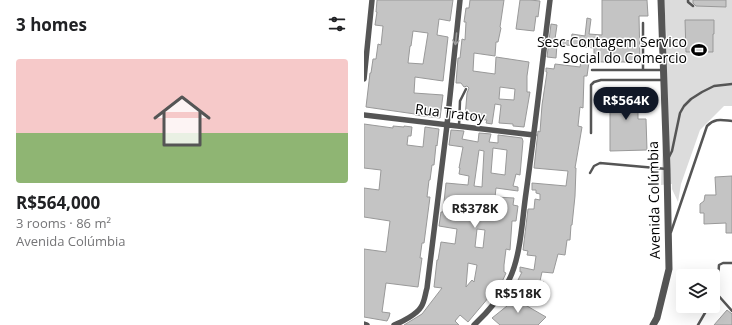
<!DOCTYPE html>
<html lang="en">
<head>
<meta charset="utf-8">
<style>
  :root { --surface:#fff; --page:#f6f6f6; --text:#202124; --muted:#757577; --accent:#111827 }
  body { margin:0; font-family:"Open Sans",sans-serif; background:var(--page); color:var(--text); height:100vh; display:flex; flex-direction:column; font-size:15px; white-space:nowrap }
  * { box-sizing:border-box; margin:0 }
  p { font-size:13px; color:var(--muted) }
  .icon { flex:none; width:22px; height:22px; fill:none; stroke:currentColor; stroke-width:2; stroke-linecap:round; stroke-linejoin:round }
  .map { position:relative; flex:1; overflow:hidden }
  .panel { display:flex; flex-direction:column; background:var(--surface); width:364px }
  .panel>* { flex:none }
  .fabs { position:absolute; left:312px; top:269px; display:grid; gap:8px }
  .fabs a { display:grid; place-items:center; width:44px; height:44px; border-radius:4px; background:var(--surface); box-shadow:0 4px 16px #0002; font-size:20px }
  .price { position:absolute; translate:-50% -34px; padding:0 9px; border-radius:14px; background:#fff; color:#222; font-size:13px; line-height:26px; filter:drop-shadow(0 1px 2px #0008) }
  .price::after { content:''; position:absolute; left:50%; top:24px; width:12px; height:9px; margin-left:-6px; background:inherit; clip-path:polygon(0 0,100% 0,50% 100%) }
  .price.current { background:var(--accent); color:#fff }
  ul { padding:0; list-style:none }
  li { display:grid; align-content:center; gap:8px; height:212px; padding:0 16px }
  li span { display:grid; place-items:center; height:124px; border-radius:4px; color:#555 }
  li>.icon { margin-inline-start:auto }
  span .icon { width:72px; height:72px; fill:#fffc; stroke-width:1 }
  li b { font-size:17px }
  h2 { display:flex; justify-content:space-between; align-items:center; height:48px; padding:0 16px; font-size:17px }
  main { display:flex; flex:1; min-height:0 }
  .map>svg:first-child { display:block }
  .green { fill:#dcdcdc }
  .building { fill:#c4c4c4; stroke:#999; fill-rule:evenodd }
  .lines { fill:none; stroke-linecap:round; stroke-linejoin:round }
  .service { stroke:#555; stroke-width:2.5 }
  .minor { stroke:#555; stroke-width:5.5 }
  .tertiary { stroke:#555; stroke-width:7 }
  .oneway { stroke:#999 }
  .labels { text-anchor:middle; stroke-width:3; stroke-linejoin:round; paint-order:stroke }
  .poi-label { font-size:14px; fill:#000; stroke:#fff; text-anchor:end }
  .street-label { font-size:14px; fill:#000; stroke:#fff }
</style>
</head>
<body>
<main>
<section class="panel">
<h2>3 homes<svg class="icon" aria-label="filters" viewBox="0 0 24 24"><path d="M4 7h16M4 17h16"/><circle cx="9" cy="7" r="2"/><circle cx="15" cy="17" r="2"/></svg></h2>
<ul>
<li><span style="background:linear-gradient(#f6c9c9 60%,#8fb573 0)"><svg class="icon" aria-label="home" viewBox="0 0 24 24"><path d="M3 11l9-7 9 7M6 9v11h12V9"/></svg></span><div><b>R$564,000</b><p>3 rooms · 86 m²</p><p>Avenida Colúmbia</p></div></li>
</ul>
</section>
<div class="map">
<svg width="368" height="325" viewBox="0 0 368 325">
  <rect width="100%" height="100%" fill="#fff"/>
  <path class="green" d="M300,0H368V106H360L336,130L317,184L314,202L308,189V184L297,185L303,44Z"/>
  <path class="building" d="M13,0H89L86,21L75,19L73,35L84,37L79,81L51,77L50,93L79,95L76,118L51,115V114L2,107L6,73H7L9,59H12L14,44L17,45L19,26L11,25L13,12H12ZM49,31L64,33L59,64L44,63L46,46H47Z
    M106,0H140L136,27L137,28L134,42H132L131,56L110,53L109,71L131,74L132,57L165,62L163,76V92H166L160,127L149,126V124L135,123L137,105L131,104L128,124L122,123L123,120L101,118L103,93L105,88L103,86L100,87L97,83H92L94,58H96L98,39L101,40L102,22H100L102,8H105ZM136,87L151,89L150,100L135,99Z
    M156,0H166L176,1L174,17L172,16L170,31L152,29Z
    M238,0H283L284,16H275L276,62H230V48L193,44L192,58L183,57L187,24L193,25L191,39L207,41L208,34L221,36L223,18L227,19L225,34L238,35Z
    M329,0H362V7L332,6L329,3Z
    M321,20H350V34H349V52H322Z
    M217,61L225,62L223,76H220L219,108L216,107L214,126L218,127L211,168H212L211,196L208,225H207L206,240H203L201,255L194,254L189,273L178,272L176,281L180,282L177,288L152,284L158,272H156V267L170,270L172,256L163,255L164,251L159,250L164,209H170L171,199L176,200V194L172,193V190H168V183L202,186L204,171L170,168L174,131L176,132L178,105L183,72H182V68L190,69L191,64L216,67Z
    M246,88H274V119H282L283,150L246,151Z
    M0,124L29,128V126L40,127V126L48,127L47,136H44L43,145L59,147L61,127L75,129L73,146L72,145L70,165H68L66,180H65L63,197H66L60,243H58L56,258H58L54,287L22,283L18,312L26,313L25,317L23,321L0,317V249L22,252L26,221L0,217V188L15,190L17,170L0,168Z
    M87,130L100,131L98,139L114,142L115,133L127,134L125,142L134,143V135L158,138L159,141L156,175L152,174L149,186L154,187V191L132,188L131,197L150,198L149,205L154,206L152,221H148L146,250L142,249L140,265V272L142,273L133,293L130,291L104,322L96,315L91,321L95,325H40L58,314L78,288L70,287L73,260H74L77,242L91,244L93,229L75,226L77,212H79L82,183L104,185L105,176L95,174L96,168H95L99,147L85,145ZM129,148L143,150L141,175L127,173ZM115,150L120,151L118,187L110,186ZM113,229L121,230L119,248L111,247ZM104,263L113,265L110,282L108,280L102,287Z
    M368,176V233H362V223L340,224V213H336V204L340,201L341,195H352L351,177Z
    M144,295L182,317L174,325H136L128,318L143,306L139,303Z
    M363,310L368,314V325H350Z"/>
  <g class="lines">
    <path class="service" d="M324,0V2L329,6
      M279,23V70
      M228,70H299
      M95,126L96,101L102,89
      M227,133V85L230,82L237,80H300
      M305,157L308,151L316,113L320,106L327,99L338,92L350,86L368,84
      M226,173L230,166L236,163L303,169
      M307,232L343,126C351,118 357,120 368,121
      M353,294L368,311
      M349,299L353,294L355,265L359,263H368
      M334,325L345,306"/>
    <path class="minor" d="M0,79L8,0
      M0,115L170,135
      M0,324L3,325
      M30,325C38,322 53,314 57,307C61,301 61,294 63,288L83,125L96,0
      M110,325C124,312 137,297 145,280C157,256 158,220 162,193C171,129 178,65 186,0"/>
    <path class="tertiary" d="M289,325L293,318L305,269L303,169L297,0"/>
  </g>
  <defs><path id="oneway-shaft" d="M-6 0H5M1.5-3L5.5 0L1.5 3" fill="none" stroke-width="1.6" stroke-linecap="round" stroke-linejoin="round"/></defs>
  <use class="oneway" href="#oneway-shaft" transform="translate(92 39) rotate(96)"/>
  <defs>
    <symbol id="stadium-bare" viewBox="-9 -9 18 18"><path d="M0-5a6.5 5 0 1 0 0 10a6.5 5 0 1 0 0-10ZM-3.5-1.8h7v3.6h-7Z" fill="#000" stroke="#fff" stroke-width="2.5" paint-order="stroke"/></symbol>
  </defs>
  <g fill-rule="evenodd">
    <use href="#stadium-bare" x="324" y="39" width="22" height="22"/>
  </g>
  <g class="labels">
    <g class="poi-label">
      <text x="323" y="47">Sesc Contagem Servico<tspan x="323" dy="16">Social do Comercio</tspan></text>
    </g>
    <g class="street-label">
      <text transform="translate(86 113) rotate(7)" y="5">Rua Tratoy</text>
      <text transform="translate(290 200) rotate(-91)" y="5">Avenida Colúmbia</text>
    </g>
  </g>
</svg>
<div class="fabs">
<a><svg class="icon" aria-label="layers" viewBox="0 0 24 24"><path d="M12 4l9 5-9 5-9-5zM3 14l9 5 9-5"/></svg></a>
</div>
<b class="price current" style="left:262px;top:121px">R$564K</b>
<b class="price" style="left:111px;top:229px">R$378K</b>
<b class="price" style="left:154px;top:314px">R$518K</b>
</div>
</main>
</body>
</html>
